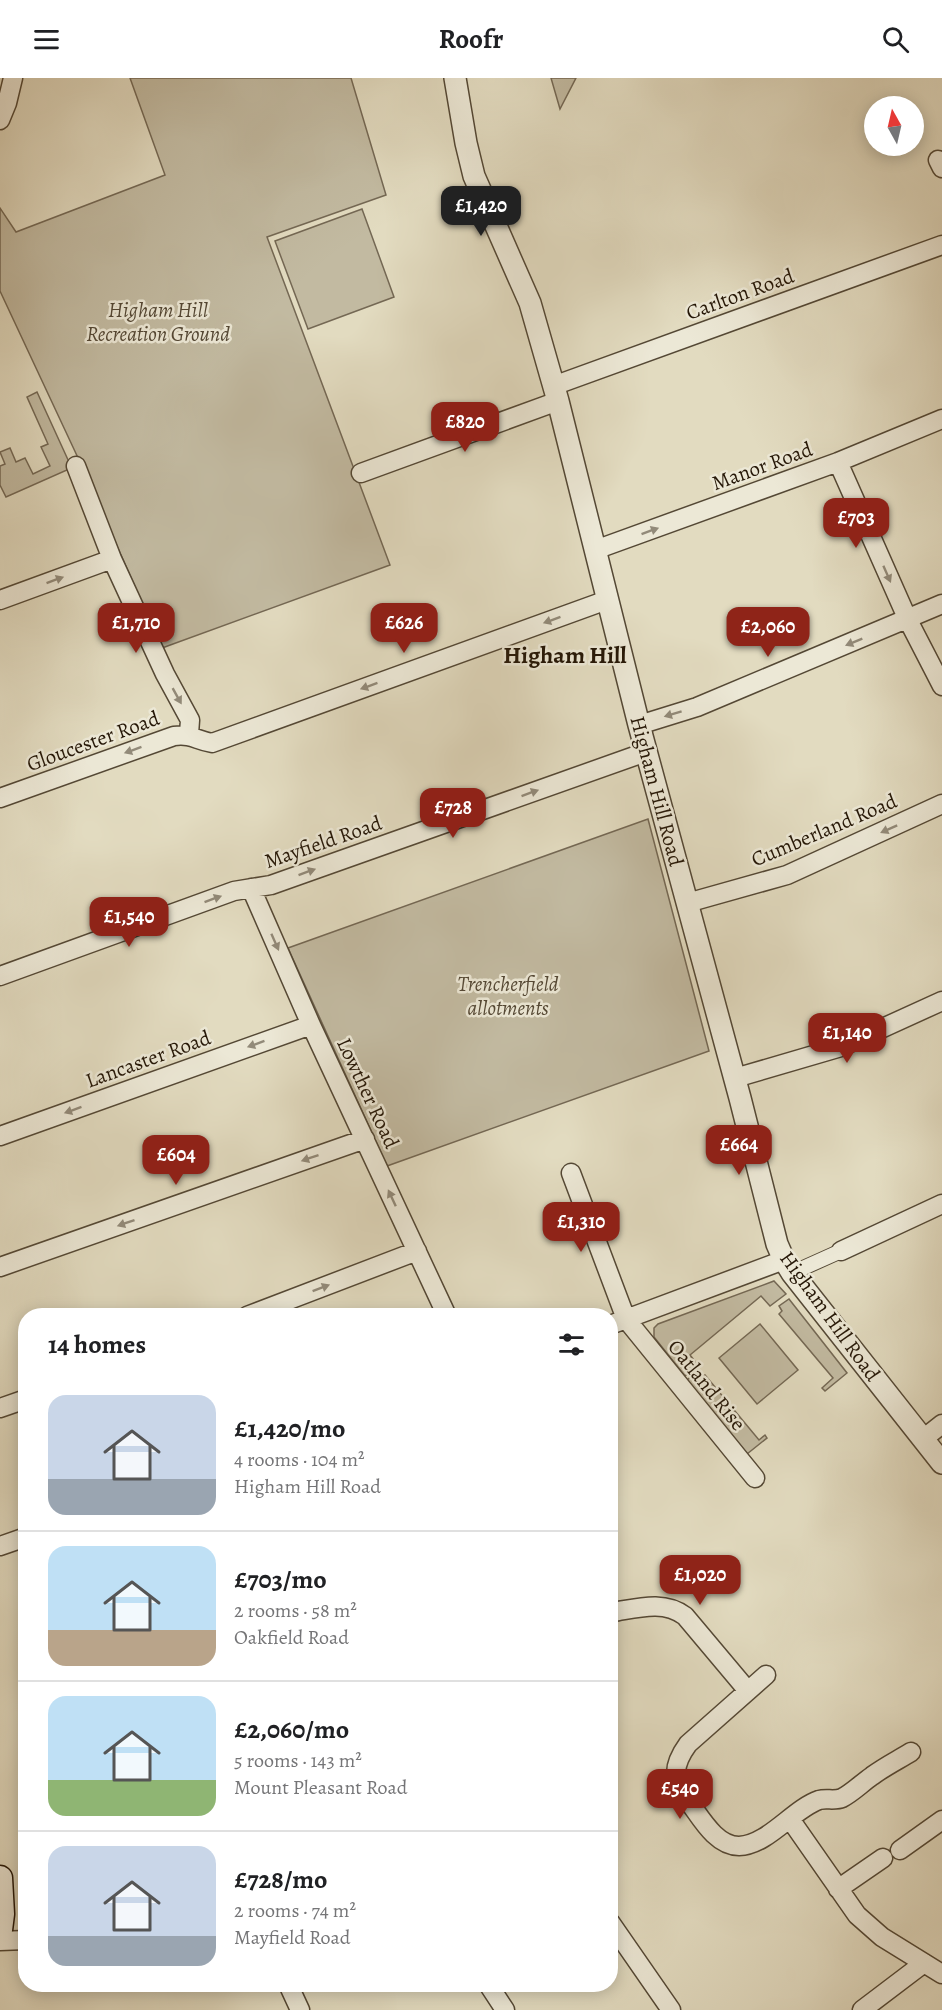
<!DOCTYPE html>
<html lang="en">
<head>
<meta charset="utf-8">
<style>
  :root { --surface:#fff; --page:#f2f2f2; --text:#202124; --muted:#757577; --line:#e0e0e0; --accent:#8f2418 }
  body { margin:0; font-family:Alegreya,serif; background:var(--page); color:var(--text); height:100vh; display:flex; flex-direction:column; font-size:22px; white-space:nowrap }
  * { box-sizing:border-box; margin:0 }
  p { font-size:20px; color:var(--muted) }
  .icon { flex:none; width:33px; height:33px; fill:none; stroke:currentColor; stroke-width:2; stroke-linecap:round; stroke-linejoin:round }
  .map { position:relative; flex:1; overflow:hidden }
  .sheet { position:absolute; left:18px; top:1230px; width:600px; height:684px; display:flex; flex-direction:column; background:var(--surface); border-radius:24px; box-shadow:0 3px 15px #0003 }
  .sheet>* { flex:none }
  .needle { width:39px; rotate:352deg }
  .tools { position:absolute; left:864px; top:18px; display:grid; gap:12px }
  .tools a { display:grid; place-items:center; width:60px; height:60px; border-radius:50%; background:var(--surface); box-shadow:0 3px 15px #0003; font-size:30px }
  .price { position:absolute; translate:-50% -51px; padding:0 14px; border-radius:12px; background:var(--accent); color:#fff; font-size:20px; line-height:39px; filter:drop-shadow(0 2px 3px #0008) }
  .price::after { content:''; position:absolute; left:50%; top:36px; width:18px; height:14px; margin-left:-9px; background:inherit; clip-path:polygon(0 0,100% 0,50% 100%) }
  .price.active { background:#222; color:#fff }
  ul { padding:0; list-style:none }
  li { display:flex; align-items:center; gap:18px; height:150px; padding:0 30px }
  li+li { border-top:2px solid var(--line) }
  li span { display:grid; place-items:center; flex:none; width:168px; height:120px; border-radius:18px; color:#555 }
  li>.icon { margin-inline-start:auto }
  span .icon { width:72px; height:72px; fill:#fffc; stroke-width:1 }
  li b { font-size:26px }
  h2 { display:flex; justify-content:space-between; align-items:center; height:72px; padding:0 30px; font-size:26px }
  header { display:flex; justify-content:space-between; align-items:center; height:78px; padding:0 30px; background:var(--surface); font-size:27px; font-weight:600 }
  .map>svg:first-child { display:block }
  .green { fill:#c2baa1; stroke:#746854; stroke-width:1.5 }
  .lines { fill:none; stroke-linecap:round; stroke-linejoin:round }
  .pedestrian-casing { stroke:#544835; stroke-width:16 }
  .minor-casing { stroke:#544835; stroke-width:21 }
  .tertiary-casing { stroke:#544835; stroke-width:24 }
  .secondary-casing { stroke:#251707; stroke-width:27 }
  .pedestrian { stroke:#ece8d6; stroke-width:14 }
  .minor { stroke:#ece8d6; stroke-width:18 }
  .tertiary { stroke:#ece8d6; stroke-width:21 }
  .secondary { stroke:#ece8d6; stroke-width:24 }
  .oneway { fill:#928a79 }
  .labels { text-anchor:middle; stroke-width:5; stroke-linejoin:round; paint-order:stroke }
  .street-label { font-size:21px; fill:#251707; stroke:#ece8d6 }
  .park-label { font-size:21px; font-style:italic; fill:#544835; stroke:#ece8d6 }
  .quarter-label { font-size:24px; font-weight:bold; fill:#251707; stroke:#ece8d6 }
</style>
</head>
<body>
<header><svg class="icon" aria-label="menu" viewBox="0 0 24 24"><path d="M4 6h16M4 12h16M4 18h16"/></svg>Roofr<svg class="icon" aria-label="search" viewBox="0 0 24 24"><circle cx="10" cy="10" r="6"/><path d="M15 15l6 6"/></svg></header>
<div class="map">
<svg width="942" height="1932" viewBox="0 0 942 1932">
  <rect width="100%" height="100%" fill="#e2dbc0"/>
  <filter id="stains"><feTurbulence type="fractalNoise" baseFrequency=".00333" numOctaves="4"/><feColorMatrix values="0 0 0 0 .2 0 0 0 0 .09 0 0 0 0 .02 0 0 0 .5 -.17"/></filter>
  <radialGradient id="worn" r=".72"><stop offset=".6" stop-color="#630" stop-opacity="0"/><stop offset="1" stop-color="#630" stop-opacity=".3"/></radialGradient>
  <path class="green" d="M130,0H351L386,117L267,159L390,487L162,570L79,382L0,213V130L16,154L165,97Z
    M551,0H576L560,31Z
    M362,131L394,219L308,251L275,163Z
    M37,314L69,384L67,392L6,419L0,407V388L5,386L0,374L10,370L16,384L25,380L33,396L50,388L41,369L48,366L27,319Z
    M648,741L709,973L387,1088L288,870Z
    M774,1203L786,1216L770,1228L761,1218L690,1277L698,1287L685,1298L654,1259V1250L658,1246Z
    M789,1221L847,1295L825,1313L822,1310L833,1300L779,1236L782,1233L779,1228Z
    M760,1246L798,1292L757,1326L719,1280Z
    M695,1295L700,1300L705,1297L759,1362L765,1357L767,1360L747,1376L687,1302Z"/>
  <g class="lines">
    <defs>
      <path id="pedestrian" d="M792,1195L841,1173"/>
      <path id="minor" d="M0,42L7,25L13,0
        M938,82L942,90
        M553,308L942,167
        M838,384L908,542L942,608
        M76,388L112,481L165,596L190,642L189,656
        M361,395L558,323
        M595,472L838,384L942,341
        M0,522L112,481
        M639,647L697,629L942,526
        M0,720L174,658C193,656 195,662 212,665L607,522
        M251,810L311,947L447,1238
        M687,825L787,797L942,726
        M0,898L234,813L271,807L646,674
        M735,1000L841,969L942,923
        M0,1058L311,947
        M571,1095L626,1241L755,1400
        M841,1173L942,1126
        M0,1189L365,1061
        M247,1238L417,1173
        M610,1247L784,1182
        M0,1330L26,1321
        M923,1361L942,1346
        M0,1468L26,1459
        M613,1534C638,1530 664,1522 685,1538L748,1613
        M766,1597L688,1666C672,1688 672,1702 689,1724C701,1740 716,1768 739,1768C768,1767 793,1731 819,1722C826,1720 835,1723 842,1720C852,1715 862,1705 872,1698C884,1689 898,1682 911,1674
        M790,1741L857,1837L882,1859L942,1896
        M900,1772L942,1742
        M838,1811L883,1780
        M610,1844L671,1932
        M0,1863L26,1862
        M288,1906L300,1932
        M488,1906L505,1932
        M862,1932L924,1885"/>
      <path id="tertiary" d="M455,0L466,65L474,98L530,225L558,323L639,647L740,1020L777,1166L784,1182L792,1195L942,1385"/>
      <path id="secondary" d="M0,1800L2,1836L0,1852"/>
    </defs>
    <use href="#pedestrian" class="pedestrian-casing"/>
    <use href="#minor" class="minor-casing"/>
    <use href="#tertiary" class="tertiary-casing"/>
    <use href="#secondary" class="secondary-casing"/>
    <use href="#pedestrian" class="pedestrian"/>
    <use href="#minor" class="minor"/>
    <use href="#tertiary" class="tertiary"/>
    <use href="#secondary" class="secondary"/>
  </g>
  <defs><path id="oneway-solid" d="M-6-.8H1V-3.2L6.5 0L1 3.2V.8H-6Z" transform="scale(1.5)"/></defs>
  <g class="oneway">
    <use href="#oneway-solid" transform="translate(650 453) rotate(-20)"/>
    <use href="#oneway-solid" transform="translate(887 496) rotate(66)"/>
    <use href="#oneway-solid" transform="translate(55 502) rotate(-20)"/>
    <use href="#oneway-solid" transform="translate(552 542) rotate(160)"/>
    <use href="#oneway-solid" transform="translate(854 564) rotate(158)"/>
    <use href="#oneway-solid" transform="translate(369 608) rotate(160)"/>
    <use href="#oneway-solid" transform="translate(177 618) rotate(61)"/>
    <use href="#oneway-solid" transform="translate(673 636) rotate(163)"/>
    <use href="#oneway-solid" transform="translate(133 672) rotate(160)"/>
    <use href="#oneway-solid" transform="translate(530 715) rotate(-20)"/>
    <use href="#oneway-solid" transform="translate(889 751) rotate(156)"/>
    <use href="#oneway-solid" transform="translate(307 794) rotate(-20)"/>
    <use href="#oneway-solid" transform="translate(213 821) rotate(-20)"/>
    <use href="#oneway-solid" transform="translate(275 864) rotate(66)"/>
    <use href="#oneway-solid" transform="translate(256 966) rotate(160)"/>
    <use href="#oneway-solid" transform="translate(73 1032) rotate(160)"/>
    <use href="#oneway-solid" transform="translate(310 1080) rotate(161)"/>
    <use href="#oneway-solid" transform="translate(392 1120) rotate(-115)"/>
    <use href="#oneway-solid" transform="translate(126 1145) rotate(161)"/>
    <use href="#oneway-solid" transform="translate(321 1210) rotate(-21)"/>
  </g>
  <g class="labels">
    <g class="street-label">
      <text transform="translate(740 216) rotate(-20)" y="7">Carlton Road</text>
      <text transform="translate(762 388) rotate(-20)" y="7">Manor Road</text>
      <text transform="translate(93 663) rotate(-20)" y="7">Gloucester Road</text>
      <text transform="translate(657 713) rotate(75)" y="7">Higham Hill Road</text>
      <text transform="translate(824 752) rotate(-23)" y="7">Cumberland Road</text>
      <text transform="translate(323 764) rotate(-19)" y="7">Mayfield Road</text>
      <text transform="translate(148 981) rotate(-20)" y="7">Lancaster Road</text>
      <text transform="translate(368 1015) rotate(65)" y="7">Lowther Road</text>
      <text transform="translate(830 1238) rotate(54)" y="7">Higham Hill Road</text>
      <text transform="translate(707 1307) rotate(51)" y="7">Oatland Rise</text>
    </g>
    <g class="park-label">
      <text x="158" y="239">Higham Hill<tspan x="158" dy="24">Recreation Ground</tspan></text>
      <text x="508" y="913">Trencherfield<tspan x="508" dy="24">allotments</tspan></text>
    </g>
    <g class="quarter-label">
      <text x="565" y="585">Higham Hill</text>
    </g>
  </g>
  <rect width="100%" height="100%" filter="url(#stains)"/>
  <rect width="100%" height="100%" fill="url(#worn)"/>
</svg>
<div class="tools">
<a><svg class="needle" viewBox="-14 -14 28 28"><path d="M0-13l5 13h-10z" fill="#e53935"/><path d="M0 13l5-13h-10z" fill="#757577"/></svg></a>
</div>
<b class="price active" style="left:481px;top:159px">£1,420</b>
<b class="price" style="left:465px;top:375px">£820</b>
<b class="price" style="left:856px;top:471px">£703</b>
<b class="price" style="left:136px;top:576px">£1,710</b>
<b class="price" style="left:404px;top:576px">£626</b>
<b class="price" style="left:768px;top:580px">£2,060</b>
<b class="price" style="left:453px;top:761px">£728</b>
<b class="price" style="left:129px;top:870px">£1,540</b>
<b class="price" style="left:847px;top:986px">£1,140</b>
<b class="price" style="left:739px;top:1098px">£664</b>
<b class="price" style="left:176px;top:1108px">£604</b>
<b class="price" style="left:581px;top:1175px">£1,310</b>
<b class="price" style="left:700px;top:1528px">£1,020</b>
<b class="price" style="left:680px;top:1742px">£540</b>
<section class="sheet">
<h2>14 homes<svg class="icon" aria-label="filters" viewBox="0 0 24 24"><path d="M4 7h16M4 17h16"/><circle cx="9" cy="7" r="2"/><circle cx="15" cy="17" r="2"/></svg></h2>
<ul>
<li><span style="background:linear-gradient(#c9d6e8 70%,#9aa5b1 0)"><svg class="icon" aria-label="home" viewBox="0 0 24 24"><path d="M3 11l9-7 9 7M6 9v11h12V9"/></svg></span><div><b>£1,420/mo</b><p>4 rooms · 104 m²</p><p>Higham Hill Road</p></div></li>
<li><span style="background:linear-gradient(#bfe0f5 70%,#b9a48a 0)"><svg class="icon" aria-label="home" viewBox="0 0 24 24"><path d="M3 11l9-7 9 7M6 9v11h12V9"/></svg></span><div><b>£703/mo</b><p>2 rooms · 58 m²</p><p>Oakfield Road</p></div></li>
<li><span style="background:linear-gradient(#bfe0f5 70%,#8fb573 0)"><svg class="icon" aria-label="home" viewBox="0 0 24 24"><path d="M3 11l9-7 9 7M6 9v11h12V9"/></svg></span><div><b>£2,060/mo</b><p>5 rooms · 143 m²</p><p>Mount Pleasant Road</p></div></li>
<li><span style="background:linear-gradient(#c9d6e8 75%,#9aa5b1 0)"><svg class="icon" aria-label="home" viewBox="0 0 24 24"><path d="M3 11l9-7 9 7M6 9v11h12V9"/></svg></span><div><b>£728/mo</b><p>2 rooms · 74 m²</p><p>Mayfield Road</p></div></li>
</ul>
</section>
</div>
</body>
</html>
